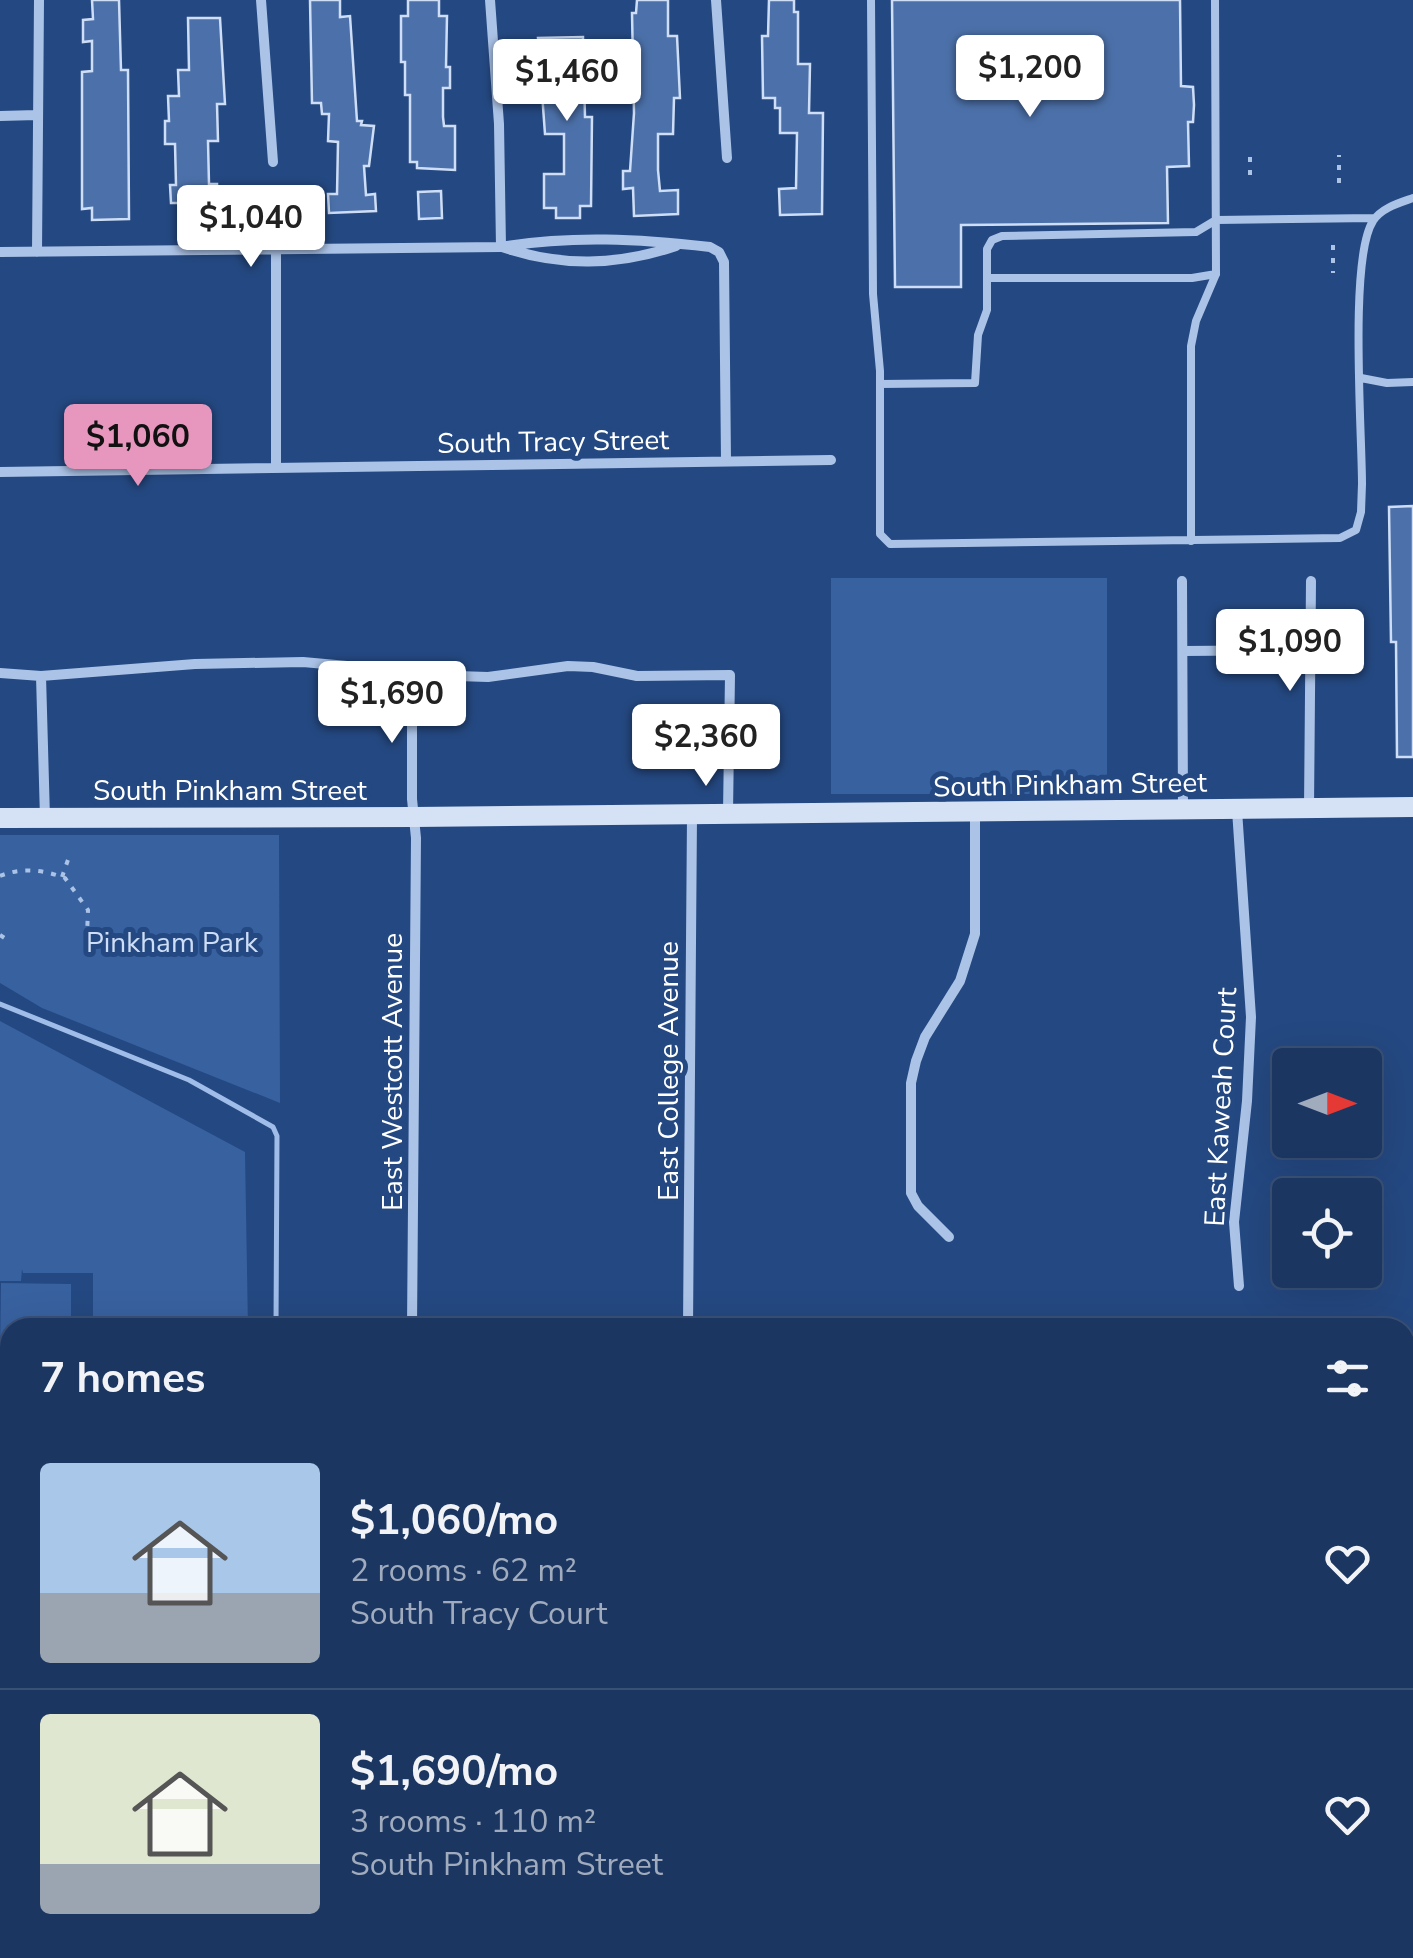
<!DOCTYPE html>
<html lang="en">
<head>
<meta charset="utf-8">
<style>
  :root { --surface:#1b3661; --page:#28416a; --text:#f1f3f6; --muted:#a0abbd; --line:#395076; --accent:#e797bd }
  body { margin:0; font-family:"Nunito Sans",sans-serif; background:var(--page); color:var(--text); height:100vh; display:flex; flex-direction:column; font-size:38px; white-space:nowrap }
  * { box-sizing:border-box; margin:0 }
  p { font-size:32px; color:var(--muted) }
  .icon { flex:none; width:55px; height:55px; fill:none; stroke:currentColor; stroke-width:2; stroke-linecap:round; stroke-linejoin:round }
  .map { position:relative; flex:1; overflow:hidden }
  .side { position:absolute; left:0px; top:1318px; width:1415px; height:642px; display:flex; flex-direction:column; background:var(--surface); border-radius:30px 30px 0 0; box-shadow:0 10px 40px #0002,0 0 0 2px var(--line) }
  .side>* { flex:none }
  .needle { width:65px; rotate:90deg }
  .buttons { position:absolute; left:1272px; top:1048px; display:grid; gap:20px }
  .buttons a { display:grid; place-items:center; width:110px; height:110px; border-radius:10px; background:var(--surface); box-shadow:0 10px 40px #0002,0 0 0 2px var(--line); font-size:50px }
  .price { position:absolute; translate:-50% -85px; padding:0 22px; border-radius:10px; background:#fff; color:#222; font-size:32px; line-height:65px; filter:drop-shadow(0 2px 5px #0008) }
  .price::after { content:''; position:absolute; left:50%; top:60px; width:30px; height:22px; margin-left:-15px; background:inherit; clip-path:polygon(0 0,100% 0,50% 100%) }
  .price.selected { background:var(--accent); color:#111 }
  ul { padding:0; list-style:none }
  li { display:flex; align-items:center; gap:30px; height:250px; padding:0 40px }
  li+li { border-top:2px solid var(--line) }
  li span { display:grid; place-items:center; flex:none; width:280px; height:200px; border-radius:10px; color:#555 }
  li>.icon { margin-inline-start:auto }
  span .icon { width:120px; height:120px; fill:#fffc; stroke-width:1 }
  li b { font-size:42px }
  h2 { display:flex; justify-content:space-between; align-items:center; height:120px; padding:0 40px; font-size:42px }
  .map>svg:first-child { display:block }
  .green { fill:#38619f }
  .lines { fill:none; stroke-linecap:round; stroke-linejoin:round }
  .stream { stroke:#9fbde8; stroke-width:5 }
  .building { fill:#4c71aa; stroke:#cedef6; stroke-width:2.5 }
  .path { stroke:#abc3e7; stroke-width:4; stroke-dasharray:5 8; stroke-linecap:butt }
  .lane { stroke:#abc3e7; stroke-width:8 }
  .street { stroke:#abc3e7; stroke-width:10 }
  .secondary { stroke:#d5e2f6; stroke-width:20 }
  .labels { text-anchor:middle; stroke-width:10; stroke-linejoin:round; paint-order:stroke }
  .street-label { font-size:28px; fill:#fff; stroke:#244881 }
  .park-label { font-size:28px; fill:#cedef6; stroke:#244881 }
</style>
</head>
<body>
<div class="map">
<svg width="1413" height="1958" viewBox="0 0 1413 1958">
  <rect width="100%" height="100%" fill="#244881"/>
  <path class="green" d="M831,578H1107V794H831Z
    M0,835H279L280,1103L42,1008L0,983Z
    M0,1021L245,1152L248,1327H93V1273H23L22,1269L21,1281H0Z
    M1,1283L71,1284V1327L10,1328V1352H0Z"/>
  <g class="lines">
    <path class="stream" d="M0,1004L189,1080L273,1127L277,1136L276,1328
      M273,1958V1950"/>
  </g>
  <path class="building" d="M92,0H119L121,70H128L129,219L92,220V208L82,209V72L92,71V41L83,42V20L93,19Z
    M310,0H340V17L350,16L357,121H362L361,125L374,126L369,166H364L366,195L375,194L376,211L329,213L328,194H337L338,142L328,141L329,114H322L321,103H312Z
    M408,0H439V16H447L446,67H450V88H443V117L444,126H455V170L417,168V162H410V95H405V62H401V16H408Z
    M637,0H668V36H677L680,98H674L673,134H658V170L660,191L678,190V214L634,216L633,188L623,189V171H630L634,113L632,13H636Z
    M769,0H794V12H798V64H810L809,113H823L822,214L780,215L779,189L796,188L797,133H780V108H775V98H763L762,36H768Z
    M892,0H1180L1181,86L1193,87L1194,105L1193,122H1188L1189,166L1167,167L1168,223L961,225V287H895Z
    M188,18H220L225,104H217L218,141H208L209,184H217V222L181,223L180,203H171L170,185H176L175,144H165V121H169L168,96H179L178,70H189Z
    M583,37L585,117H592L591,206H580V218H556V208H544V174H564V134H545L538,38Z
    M441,191L442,218L419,219L418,192Z
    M1413,506V757H1397L1396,642H1391L1389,507Z"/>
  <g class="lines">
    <path class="path" d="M1250,157V183
      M1339,183V155
      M1333,245V273
      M0,876C22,867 44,870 65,878L88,910L87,935
      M62,877L70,854
      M0,935L9,941"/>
    <path class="lane" d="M871,0L873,294L880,371V534L890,544L1340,538L1356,530L1361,512L1362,484C1362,432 1349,258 1373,221C1381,208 1399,203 1413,198
      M987,278H1192L1216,274
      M1361,378L1387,383L1413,382
      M880,384L975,383L978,335L987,310V249L992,240L1002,236L1196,232L1216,220L1374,218
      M1191,541V346L1196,321L1216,274L1215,0
      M987,1958L992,1950"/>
    <path class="street" d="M261,0L273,162
      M490,0L499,124L501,247
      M716,0L727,158
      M0,116L37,115
      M502,247C561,267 617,266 676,246
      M276,250V467
      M0,252L501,247C572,235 640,239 710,247L719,252L724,262L726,461
      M37,252L39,0
      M0,472L831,460
      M1182,581L1183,810
      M1184,651L1311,650
      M412,672V799L416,838L412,1328
      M0,673L41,676L195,664L303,662L457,676L488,677L568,666L593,667L637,676L730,675L728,813
      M41,676L45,818
      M1309,808L1311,581
      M1237,810L1251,1017L1247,1101L1234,1222L1239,1286
      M949,1237L918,1206L911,1193V1083L916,1061L925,1037L960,981L975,934V813
      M688,1328L692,815
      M1405,1623H1413
      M0,1733L10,1736
      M168,1958V1950
      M405,1958V1950
      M681,1958V1950"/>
    <path class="secondary" d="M0,818L414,817L1413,807"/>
  </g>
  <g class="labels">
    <g class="street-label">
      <text transform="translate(553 441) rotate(-1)" y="10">South Tracy Street</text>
      <text transform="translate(1070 784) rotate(-1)" y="10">South Pinkham Street</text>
      <text x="230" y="800">South Pinkham Street</text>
      <text transform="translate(668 1071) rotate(-90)" y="10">East College Avenue</text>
      <text transform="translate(392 1072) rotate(-90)" y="10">East Westcott Avenue</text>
      <text transform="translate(1220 1107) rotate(-87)" y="10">East Kaweah Court</text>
    </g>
    <g class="park-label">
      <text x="172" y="952">Pinkham Park</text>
    </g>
  </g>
</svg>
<div class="buttons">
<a><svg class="needle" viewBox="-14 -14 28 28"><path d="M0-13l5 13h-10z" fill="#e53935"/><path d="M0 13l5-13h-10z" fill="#a0abbd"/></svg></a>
<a><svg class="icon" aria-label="locate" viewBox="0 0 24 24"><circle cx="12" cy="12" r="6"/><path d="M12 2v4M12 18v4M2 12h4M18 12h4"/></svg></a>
</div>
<b class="price" style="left:1030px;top:120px">$1,200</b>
<b class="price" style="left:567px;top:124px">$1,460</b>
<b class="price" style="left:251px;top:270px">$1,040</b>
<b class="price selected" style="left:138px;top:489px">$1,060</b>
<b class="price" style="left:1290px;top:694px">$1,090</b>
<b class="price" style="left:392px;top:746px">$1,690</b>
<b class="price" style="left:706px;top:789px">$2,360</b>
<section class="side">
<h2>7 homes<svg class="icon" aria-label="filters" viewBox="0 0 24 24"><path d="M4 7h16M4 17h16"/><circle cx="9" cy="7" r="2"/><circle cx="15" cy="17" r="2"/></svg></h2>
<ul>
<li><span style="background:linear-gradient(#a9c7e8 65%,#9aa5b1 0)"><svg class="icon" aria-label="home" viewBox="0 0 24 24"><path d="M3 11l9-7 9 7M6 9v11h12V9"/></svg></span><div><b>$1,060/mo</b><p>2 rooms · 62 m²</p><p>South Tracy Court</p></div><svg class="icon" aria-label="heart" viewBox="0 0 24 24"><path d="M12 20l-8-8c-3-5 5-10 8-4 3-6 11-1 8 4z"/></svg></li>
<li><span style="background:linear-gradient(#dfe7d0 75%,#9aa5b1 0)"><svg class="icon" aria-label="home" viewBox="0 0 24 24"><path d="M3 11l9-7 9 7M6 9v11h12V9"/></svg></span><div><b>$1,690/mo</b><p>3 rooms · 110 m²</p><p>South Pinkham Street</p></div><svg class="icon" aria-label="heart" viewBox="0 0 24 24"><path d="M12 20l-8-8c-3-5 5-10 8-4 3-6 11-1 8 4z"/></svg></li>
</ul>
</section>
</div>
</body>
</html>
